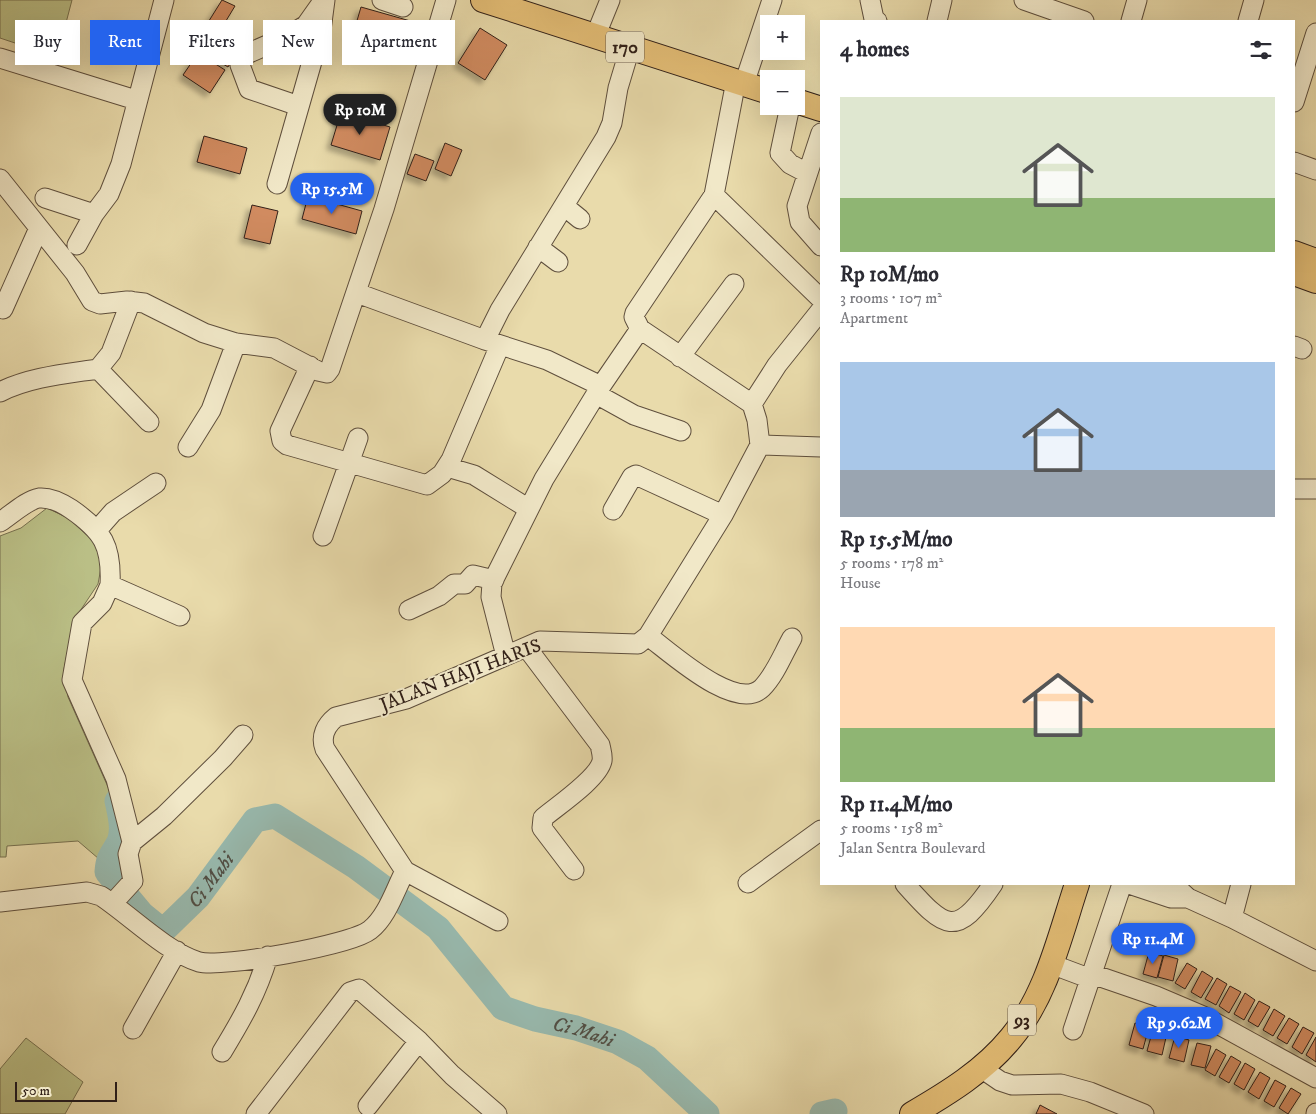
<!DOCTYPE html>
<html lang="en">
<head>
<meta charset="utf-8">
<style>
  :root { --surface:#fff; --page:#f2f2f3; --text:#2b2b33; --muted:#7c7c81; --accent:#2563eb }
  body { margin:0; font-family:"IM FELL DW Pica",serif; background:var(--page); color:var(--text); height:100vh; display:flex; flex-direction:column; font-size:19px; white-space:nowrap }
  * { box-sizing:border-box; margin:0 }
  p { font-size:16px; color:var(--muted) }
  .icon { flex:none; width:28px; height:28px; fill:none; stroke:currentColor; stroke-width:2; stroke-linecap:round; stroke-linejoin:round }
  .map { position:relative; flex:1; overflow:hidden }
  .sheet { position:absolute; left:820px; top:20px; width:475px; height:865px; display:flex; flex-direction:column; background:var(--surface); border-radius:0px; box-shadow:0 5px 20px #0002 }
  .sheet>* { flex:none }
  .guide { position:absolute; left:15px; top:20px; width:475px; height:45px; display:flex; gap:10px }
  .tools { position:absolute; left:760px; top:15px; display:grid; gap:10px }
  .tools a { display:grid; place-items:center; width:45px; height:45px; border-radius:0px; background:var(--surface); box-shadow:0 5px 20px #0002; font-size:25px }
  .scale { position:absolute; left:15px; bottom:12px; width:102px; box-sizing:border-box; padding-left:5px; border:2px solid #312018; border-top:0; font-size:14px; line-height:18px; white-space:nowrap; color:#312018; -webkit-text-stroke:4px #f1e8c8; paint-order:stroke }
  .price { position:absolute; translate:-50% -42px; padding:0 11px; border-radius:18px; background:var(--accent); color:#fff; font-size:16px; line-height:32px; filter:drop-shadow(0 1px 2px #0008) }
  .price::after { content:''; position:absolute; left:50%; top:30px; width:15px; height:11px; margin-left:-8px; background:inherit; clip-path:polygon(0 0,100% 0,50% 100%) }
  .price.on { background:#222; color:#fff }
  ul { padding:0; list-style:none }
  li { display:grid; align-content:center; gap:10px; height:265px; padding:0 20px }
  li span { display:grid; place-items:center; height:155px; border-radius:0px; color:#555 }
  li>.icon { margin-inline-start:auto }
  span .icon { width:90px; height:90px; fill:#fffc; stroke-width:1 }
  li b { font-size:21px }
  h2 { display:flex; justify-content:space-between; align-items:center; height:60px; padding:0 20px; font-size:21px }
  .tag { padding:0 18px; border-radius:0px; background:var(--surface); box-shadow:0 5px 20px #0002; font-size:18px; line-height:45px }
  .tag.on { background:var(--accent); color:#fff }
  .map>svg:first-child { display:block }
  .green { fill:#babf86; stroke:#76704f }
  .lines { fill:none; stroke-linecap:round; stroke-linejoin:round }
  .river { stroke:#98baaf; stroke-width:25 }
  .building { fill:#d18b61; stroke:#312018; filter:url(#shadow) }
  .minor-casing { stroke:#5f4f3d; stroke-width:21 }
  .major-casing { stroke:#312018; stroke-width:26 }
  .minor { stroke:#f1e8c8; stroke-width:19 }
  .major { stroke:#e4be76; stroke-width:24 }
  .labels { text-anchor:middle; stroke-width:4; stroke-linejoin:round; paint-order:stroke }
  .shield { fill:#f1e8c8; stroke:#6b5c4d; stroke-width:1 }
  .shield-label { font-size:18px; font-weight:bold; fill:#312018 }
  .street-label { font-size:19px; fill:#312018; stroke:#f1e8c8 }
  .water-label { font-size:20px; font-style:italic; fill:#504e45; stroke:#f1e8c8 }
</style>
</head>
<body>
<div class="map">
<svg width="1316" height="1114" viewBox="0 0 1316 1114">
  <defs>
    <filter id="shadow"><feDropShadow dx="-4.5" dy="4.5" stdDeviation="2.5" flood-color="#0004"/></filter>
  </defs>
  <rect width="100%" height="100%" fill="#e9dbab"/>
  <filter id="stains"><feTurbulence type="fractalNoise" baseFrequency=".004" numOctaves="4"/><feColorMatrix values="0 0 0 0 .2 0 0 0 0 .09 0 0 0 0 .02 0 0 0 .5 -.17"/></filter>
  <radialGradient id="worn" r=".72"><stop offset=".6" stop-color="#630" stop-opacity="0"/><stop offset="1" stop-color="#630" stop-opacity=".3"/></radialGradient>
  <path class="green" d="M0,0H72L62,38L35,33L30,48L0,38Z
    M47,508L68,518L94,542L102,562L98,584L74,620L64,669L68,697L112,796L115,833L112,846L99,859L78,841L7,846L6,857H0V536L21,528Z
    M26,1038L83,1082L65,1114H0V1069Z"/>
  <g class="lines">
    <g class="river">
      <path id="s1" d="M117,801C120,814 124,830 119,842C112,855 108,856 107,872L142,914L163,931L198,897L255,820L275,816L356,867L438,928L503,1008L535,1019L576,1028L618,1042L647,1058L707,1114"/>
      <path d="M822,1114L835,1111"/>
    </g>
  </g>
  <path class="building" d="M222,0L235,6L215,39L202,32Z
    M361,7L421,24L414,48L354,31Z
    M480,28L507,45L485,80L458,63Z
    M206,42L233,59L228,67L201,51Z
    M198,53L225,70L210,93L183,75Z
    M341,112L390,127L380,160L331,145Z
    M204,136L247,148L240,174L197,162Z
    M445,143L462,150L451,176L435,169Z
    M415,154L434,161L426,181L407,174Z
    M308,196L362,211L356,234L302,219Z
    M252,205L278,211L270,244L244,238Z
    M1149,952L1163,956L1157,978L1143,974Z
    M1164,955L1178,959L1173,981L1158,977Z
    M1187,963L1197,969L1185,989L1175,983Z
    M1202,971L1213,978L1201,998L1191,992Z
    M1217,978L1227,984L1216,1005L1205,999Z
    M1230,986L1241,992L1229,1013L1219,1006Z
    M1245,993L1255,1000L1244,1020L1234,1014Z
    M1259,1001L1270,1007L1258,1027L1248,1021Z
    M1274,1009L1285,1016L1273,1036L1263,1030Z
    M1289,1018L1299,1024L1287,1044L1277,1038Z
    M1135,1023L1149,1027L1143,1049L1129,1045Z
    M1303,1027L1314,1033L1302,1054L1292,1047Z
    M1153,1029L1167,1033L1162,1055L1147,1051Z
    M1175,1036L1189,1040L1184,1062L1169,1058Z
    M1316,1037V1062L1306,1055Z
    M1197,1043L1211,1046L1205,1068L1191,1065Z
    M1216,1049L1226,1055L1215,1076L1205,1070Z
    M1231,1056L1241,1062L1229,1083L1219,1077Z
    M1245,1063L1255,1069L1244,1090L1234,1084Z
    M1260,1072L1270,1078L1259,1099L1248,1092Z
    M1275,1080L1286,1086L1274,1107L1264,1101Z
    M1291,1088L1301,1094L1288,1114L1279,1108Z
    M1040,1105L1057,1114H1036Z"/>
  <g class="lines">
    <defs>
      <path id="minor" d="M382,0L403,7
        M870,0L874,19L877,21
        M1024,0L1084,21
        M937,21L942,0
        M1131,21L1137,0
        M1248,21L1254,0
        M595,37L610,0
        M630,48L618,88L612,123L606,137L500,310L485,340L547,360L601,386L640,329
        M0,58L136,100
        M736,81L714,195L635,313L634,317L640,329L752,404L757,420L760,445
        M744,84L772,0
        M1294,102L1316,33
        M290,103L249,89L240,65V57L290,35L306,25L323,1
        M790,106L780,153L790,164L807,173
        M821,133L797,206L800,222L821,246
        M1294,162L1316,170
        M0,179L75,273L92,301L100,304L127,301L144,303L204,333L236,343L274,348L318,371L327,373L330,369L384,209L446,0
        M277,184L321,30L325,0
        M714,195L821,299
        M45,198L94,214
        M564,206L580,219
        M77,245L94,214L109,194L121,164L164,0
        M538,247L558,262
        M357,293L485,340
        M3,309L39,228
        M1294,346L1302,349
        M680,357L734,284
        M310,366L280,431L282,441L287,445L427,485L442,474L451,460L500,345
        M98,369L149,422
        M0,392C30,377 65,374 98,369L111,353L131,301
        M596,394L634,415L681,431
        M752,404L777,365L821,310
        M760,445L821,447
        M188,447L211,410L236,343
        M447,467L474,475L529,509
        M1294,489H1316
        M613,510L632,477L636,475L723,515
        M0,522C11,515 27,500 39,498C51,497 62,503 71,509C103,531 112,546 110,585L180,616
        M98,529L113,512L156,483
        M323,536L358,438
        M110,585L102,603L82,623L72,680L116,779L132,842
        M409,610L439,596L454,584H465L473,575L494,580
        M648,636C670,652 736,713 762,688C775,675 783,654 792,638
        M527,648L600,745C601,750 603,756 602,761C598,779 557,806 543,818L542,828L574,870
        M506,656L491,597L492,583L544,479L601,386
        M405,871L498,921
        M748,883L821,830
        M905,884C945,929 956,939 993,884
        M1129,884L1171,898H1184
        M1167,884L1175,886L1188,898L1232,918L1316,961
        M0,902L87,892L101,896C131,916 165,951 199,962C222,968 351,945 370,930C387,917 395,890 405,871L325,749C320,736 326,725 336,717L406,699L540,641L638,644L648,636L723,515L760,445
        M112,904L133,881L128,854L132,842L164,816L223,758L243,735
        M1232,918L1241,884
        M1051,964L1091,979
        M1092,974L1156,996L1203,1016L1316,1078
        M133,1029L177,951
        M1073,1030L1122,884
        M222,1052C242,1019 257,993 268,956
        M981,1068L1000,1081L1012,1085L1061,1084L1090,1092L1144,1114
        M368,1106L419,1041
        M256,1114L350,992L359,989L419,1041L452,1075L497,1114
        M1316,1114V1113"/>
      <path id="major" d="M483,0L769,92
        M796,101L821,109
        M1294,253L1316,261
        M1294,273L1316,281
        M912,1114C948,1093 984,1071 1011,1038C1047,995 1060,935 1077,884"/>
    </defs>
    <use href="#minor" class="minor-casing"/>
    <use href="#major" class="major-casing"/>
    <use href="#minor" class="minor"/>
    <use href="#major" class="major"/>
  </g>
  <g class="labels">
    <g class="shield">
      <rect x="606" y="31.5" width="38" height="31" rx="4"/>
      <rect x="1008" y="1004.5" width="28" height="31" rx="4"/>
    </g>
    <g class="shield-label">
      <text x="625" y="53">170</text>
      <text x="1022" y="1026">93</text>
    </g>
    <g class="street-label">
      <text transform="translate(460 674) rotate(-21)" y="7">JALAN HAJI HARIS</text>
    </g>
    <g class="water-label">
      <text dy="7" stroke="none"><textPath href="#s1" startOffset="226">Ci Mahi</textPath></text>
      <text dy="7" stroke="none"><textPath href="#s1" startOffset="706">Ci Mahi</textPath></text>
    </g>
  </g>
  <rect width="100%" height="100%" filter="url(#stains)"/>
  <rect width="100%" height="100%" fill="url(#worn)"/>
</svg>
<div class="tools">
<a>+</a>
<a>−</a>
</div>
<div class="scale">50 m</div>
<b class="price on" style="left:360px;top:136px">Rp 10M</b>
<b class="price" style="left:332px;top:215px">Rp 15.5M</b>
<b class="price" style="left:1153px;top:965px">Rp 11.4M</b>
<b class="price" style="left:1179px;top:1049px">Rp 9.62M</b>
<div class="guide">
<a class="tag">Buy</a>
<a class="tag on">Rent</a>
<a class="tag">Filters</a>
<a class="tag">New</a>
<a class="tag">Apartment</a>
</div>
<section class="sheet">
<h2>4 homes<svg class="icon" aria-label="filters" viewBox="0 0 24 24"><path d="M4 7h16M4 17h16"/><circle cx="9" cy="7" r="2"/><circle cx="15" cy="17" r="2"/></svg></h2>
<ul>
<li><span style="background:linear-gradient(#dfe7d0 65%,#8fb573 0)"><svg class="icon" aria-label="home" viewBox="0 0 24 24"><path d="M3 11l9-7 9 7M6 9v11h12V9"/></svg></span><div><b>Rp 10M/mo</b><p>3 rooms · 107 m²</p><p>Apartment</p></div></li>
<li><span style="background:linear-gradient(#a9c7e8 70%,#9aa5b1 0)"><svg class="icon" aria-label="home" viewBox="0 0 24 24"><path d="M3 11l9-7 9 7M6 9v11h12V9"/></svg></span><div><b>Rp 15.5M/mo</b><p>5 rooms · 178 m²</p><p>House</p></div></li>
<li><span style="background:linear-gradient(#ffd9b3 65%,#8fb573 0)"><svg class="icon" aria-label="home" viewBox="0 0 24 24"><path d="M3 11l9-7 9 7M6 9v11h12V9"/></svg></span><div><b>Rp 11.4M/mo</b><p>5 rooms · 158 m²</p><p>Jalan Sentra Boulevard</p></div></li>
</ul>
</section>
</div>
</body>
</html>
